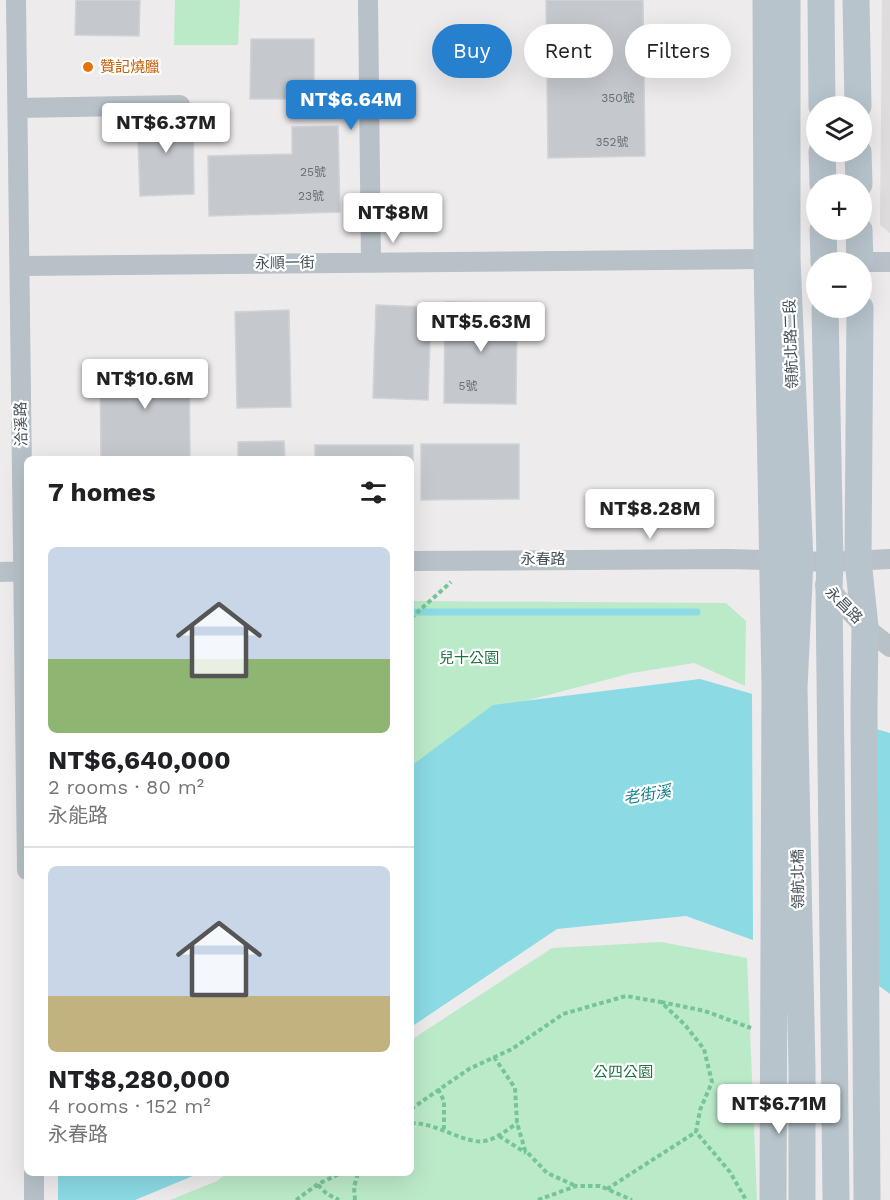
<!DOCTYPE html>
<html lang="en">
<head>
<meta charset="utf-8">
<style>
  :root { --surface:#fff; --page:#f6f6f6; --text:#202124; --muted:#757577; --line:#e0e0e0; --accent:#2680ce }
  body { margin:0; font-family:"Work Sans","Noto Sans TC",sans-serif; background:var(--page); color:var(--text); height:100vh; display:flex; flex-direction:column; font-size:22px; white-space:nowrap }
  * { box-sizing:border-box; margin:0 }
  p { font-size:20px; color:var(--muted) }
  .icon { flex:none; width:33px; height:33px; fill:none; stroke:currentColor; stroke-width:2; stroke-linecap:round; stroke-linejoin:round }
  .map { position:relative; flex:1; overflow:hidden }
  .details { position:absolute; left:24px; top:456px; width:390px; height:720px; display:flex; flex-direction:column; background:var(--surface); border-radius:9px; box-shadow:0 6px 24px #0002 }
  .details>* { flex:none }
  .guide { position:absolute; left:432px; top:24px; width:368px; height:54px; display:flex; gap:12px }
  .tools { position:absolute; left:806px; top:96px; display:grid; gap:12px }
  .tools a { display:grid; place-items:center; width:66px; height:66px; border-radius:50%; background:var(--surface); box-shadow:0 6px 24px #0002; font-size:30px }
  .price { position:absolute; translate:-50% -51px; padding:0 14px; border-radius:6px; background:#fff; color:#222; font-size:20px; line-height:39px; filter:drop-shadow(0 2px 3px #0008) }
  .price::after { content:''; position:absolute; left:50%; top:36px; width:18px; height:14px; margin-left:-9px; background:inherit; clip-path:polygon(0 0,100% 0,50% 100%) }
  .price.on { background:var(--accent); color:#fff }
  ul { padding:0; list-style:none }
  li { display:grid; align-content:center; gap:12px; height:318px; padding:0 24px }
  li+li { border-top:2px solid var(--line) }
  li span { display:grid; place-items:center; height:186px; border-radius:9px; color:#555 }
  li>.icon { margin-inline-start:auto }
  span .icon { width:108px; height:108px; fill:#fffc; stroke-width:1 }
  li b { font-size:26px }
  h2 { display:flex; justify-content:space-between; align-items:center; height:72px; padding:0 24px; font-size:26px }
  .tag { padding:0 21px; border-radius:27px; background:var(--surface); box-shadow:0 6px 24px #0002; font-size:21px; line-height:54px }
  .tag.on { background:var(--accent); color:#fff }
  .map>svg:first-child { display:block }
  .education { fill:#dfdcdd }
  .green { fill:#bbeac9 }
  .water { fill:#8bdae4 }
  .pier { fill:#eeebec }
  .lines { fill:none; stroke-linecap:round; stroke-linejoin:round }
  .stream { stroke:#8bdae4; stroke-width:7 }
  .building { fill:#c5c9ce; stroke:#d0d2d7; stroke-width:1.5 }
  .path { stroke:#76c596; stroke-width:4; stroke-dasharray:4.5 3; stroke-linecap:butt }
  .street { stroke:#b7c1c7; stroke-width:20 }
  .secondary { stroke:#b8c4cc; stroke-width:27 }
  .food-dot { fill:#e8710a; stroke:#fff; stroke-width:2 }
  .labels { text-anchor:middle; stroke-width:4.5; stroke-linejoin:round; paint-order:stroke }
  .number-label { font-size:12px; fill:#656e75 }
  .food-label { font-size:15px; fill:#c56008; stroke:#fff; text-anchor:start }
  .street-label { font-size:15px; fill:#455057; stroke:#fff }
  .park-label { font-size:15px; fill:#1d723f; stroke:#fff }
  .water-label { font-size:16px; font-style:italic; fill:#167f8b; stroke:#fff }
</style>
</head>
<body>
<div class="map">
<svg width="890" height="1200" viewBox="0 0 890 1200">
  <rect width="100%" height="100%" fill="#eeebec"/>
  <path class="education" d="M882,0H890V233L880,225Z"/>
  <path class="green" d="M175,0H240L238,45H174Z
    M411,601L726,603L746,621L745,686L694,663L632,673L495,709L411,768Z
    M661,942L747,958L757,1200H170L217,1181L228,1173H411V1040L552,948Z"/>
  <path class="water" d="M700,679L890,733V994L878,985L686,916L557,929L411,1027V766L493,705Z
    M0,945L27,1173H200L135,1200H0Z"/>
  <path class="pier" d="M752,691L869,724L874,986L753,943Z
    M0,942L27,956V1173H58V1200H0Z"/>
  <g class="lines">
    <path class="stream" d="M412,612H697"/>
  </g>
  <path class="building" d="M76,0H140L139,36L75,35Z
    M546,0H643L645,156L548,158Z
    M251,39H314V99H250Z
    M193,113L194,194L140,196L137,114Z
    M338,126L340,212L209,216L208,156L292,154V127Z
    M445,302L517,303L516,404L444,403Z
    M376,305L431,307L428,400L373,398Z
    M289,310L291,407L237,408L235,312Z
    M189,361L190,459H101L100,363Z
    M284,441L285,459H238V442Z
    M421,444H519V499L421,500Z
    M315,445H413V500H411V459H315Z"/>
  <g class="lines">
    <path class="path" d="M411,618L451,582
      M661,1002L705,1011L751,1028
      M494,1057L515,1088L517,1123L525,1150L547,1173L576,1186
      M438,1089L444,1101V1129
      M411,1109L469,1069L512,1049L563,1014L626,996L661,1002L685,1025L704,1049L712,1082L700,1110L696,1132L730,1172L746,1200
      M411,1123C438,1124 452,1137 475,1141C490,1144 506,1131 517,1123
      M499,1136L526,1153
      M318,1185L327,1194L339,1200
      M607,1189L696,1132
      M296,1200L318,1184L341,1173
      M355,1200L354,1187L358,1173
      M538,1200L576,1186H600L632,1200"/>
    <path class="street" d="M16,0L27,870
      M368,0L371,263
      M18,108L180,105
      M860,262H890
      M20,266L767,259
      M411,561L729,559L830,562L890,559
      M0,572L27,571
      M825,585L865,627L890,647
      M34,1173V1200"/>
    <path class="secondary" d="M766,0L767,259L775,685L773,1200
      M787,0V259L800,561L794,688L802,1069V1200
      M821,0L822,106
      M856,0L858,106
      M822,152L823,184
      M858,152L859,184
      M823,230L824,262
      M859,230L860,262
      M825,308L830,562L829,590L836,1200
      M860,308L858,560L865,627L864,710L867,1200"/>
  </g>
  <circle class="food-dot" cx="88" cy="67" r="6"/>
  <g class="labels">
    <g class="number-label">
      <text x="618" y="102">350號</text>
      <text x="612" y="146">352號</text>
      <text x="313" y="176">25號</text>
      <text x="311" y="200">23號</text>
      <text x="468" y="390">5號</text>
    </g>
    <g class="food-label">
      <text x="100" y="72">贊記燒臘</text>
    </g>
    <g class="street-label">
      <text transform="translate(285 263) rotate(-1)" y="5">永順一街</text>
      <text transform="translate(791 344) rotate(-92)" y="5">領航北路二段</text>
      <text transform="translate(21 424) rotate(-91)" y="5">洽溪路</text>
      <text x="543" y="564">永春路</text>
      <text transform="translate(844 605) rotate(45)" y="5">永昌路</text>
      <text transform="translate(798 879) rotate(-91)" y="5">領航北橋</text>
    </g>
    <g class="park-label">
      <text x="469" y="663">兒十公園</text>
      <text x="623" y="1077">公四公園</text>
    </g>
    <g class="water-label">
      <text transform="translate(647 794) rotate(-9)" y="6">老街溪</text>
    </g>
  </g>
</svg>
<div class="tools">
<a><svg class="icon" aria-label="layers" viewBox="0 0 24 24"><path d="M12 4l9 5-9 5-9-5zM3 14l9 5 9-5"/></svg></a>
<a>+</a>
<a>−</a>
</div>
<b class="price on" style="left:351px;top:131px">NT$6.64M</b>
<b class="price" style="left:166px;top:154px">NT$6.37M</b>
<b class="price" style="left:393px;top:244px">NT$8M</b>
<b class="price" style="left:481px;top:353px">NT$5.63M</b>
<b class="price" style="left:145px;top:410px">NT$10.6M</b>
<b class="price" style="left:650px;top:540px">NT$8.28M</b>
<b class="price" style="left:779px;top:1135px">NT$6.71M</b>
<div class="guide">
<a class="tag on">Buy</a>
<a class="tag">Rent</a>
<a class="tag">Filters</a>
</div>
<section class="details">
<h2>7 homes<svg class="icon" aria-label="filters" viewBox="0 0 24 24"><path d="M4 7h16M4 17h16"/><circle cx="9" cy="7" r="2"/><circle cx="15" cy="17" r="2"/></svg></h2>
<ul>
<li><span style="background:linear-gradient(#c9d6e8 60%,#8fb573 0)"><svg class="icon" aria-label="home" viewBox="0 0 24 24"><path d="M3 11l9-7 9 7M6 9v11h12V9"/></svg></span><div><b>NT$6,640,000</b><p>2 rooms · 80 m²</p><p>永能路</p></div></li>
<li><span style="background:linear-gradient(#c9d6e8 70%,#c2b280 0)"><svg class="icon" aria-label="home" viewBox="0 0 24 24"><path d="M3 11l9-7 9 7M6 9v11h12V9"/></svg></span><div><b>NT$8,280,000</b><p>4 rooms · 152 m²</p><p>永春路</p></div></li>
</ul>
</section>
</div>
</body>
</html>
